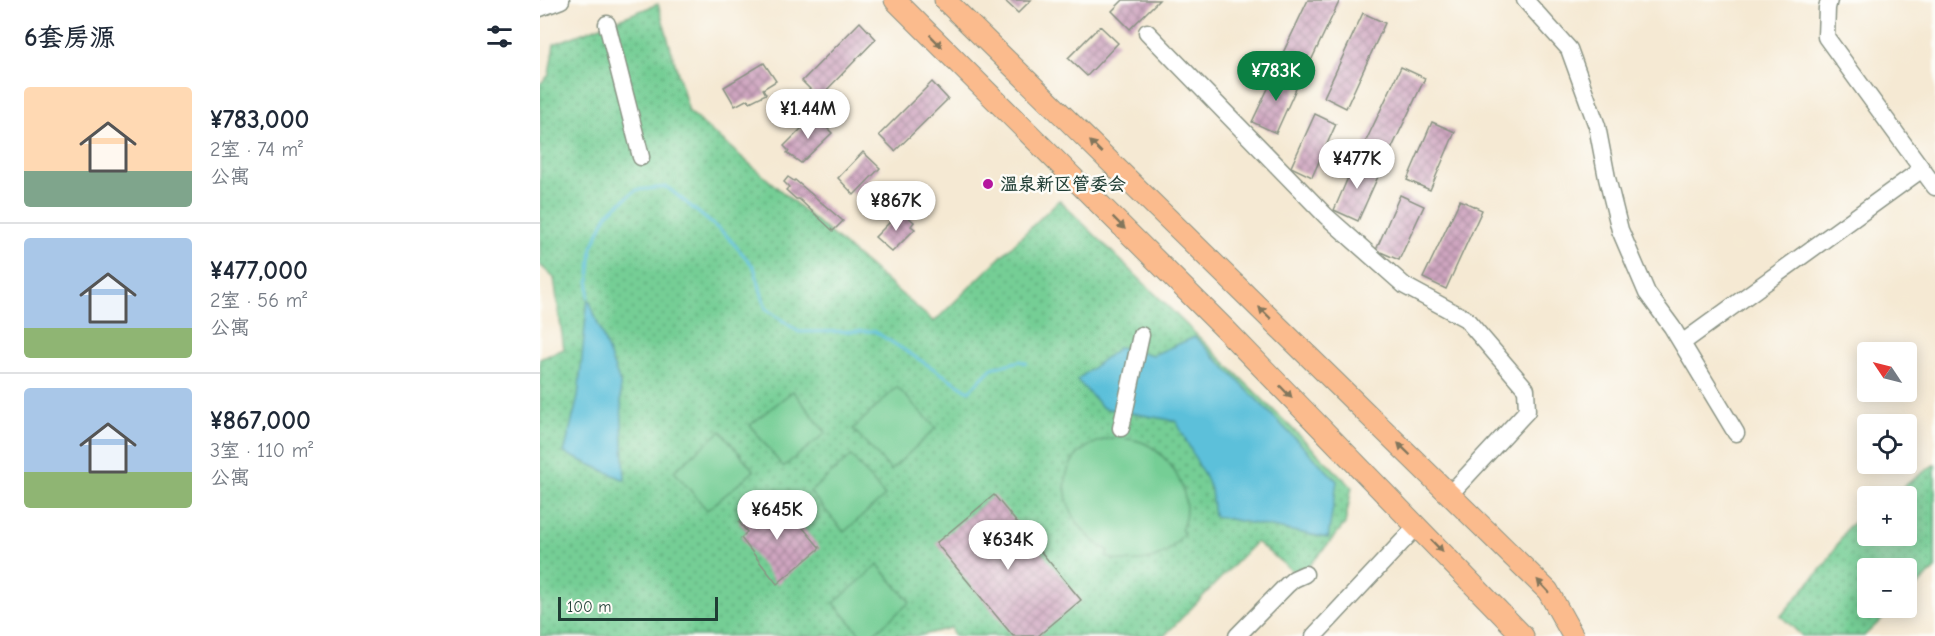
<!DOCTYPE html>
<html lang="zh">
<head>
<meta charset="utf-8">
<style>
  :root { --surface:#fff; --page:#f2f2f3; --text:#1f2937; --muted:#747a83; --line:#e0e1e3; --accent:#0b8043 }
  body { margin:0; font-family:"Comic Neue","LXGW WenKai TC",sans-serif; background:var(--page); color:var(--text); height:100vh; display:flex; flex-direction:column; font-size:22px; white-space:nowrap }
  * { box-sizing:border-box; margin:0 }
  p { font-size:20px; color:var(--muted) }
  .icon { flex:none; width:33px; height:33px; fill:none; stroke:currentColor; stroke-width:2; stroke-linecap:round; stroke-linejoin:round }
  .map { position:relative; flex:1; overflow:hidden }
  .side { display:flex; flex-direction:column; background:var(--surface); width:540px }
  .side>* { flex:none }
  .needle { width:39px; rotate:305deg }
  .controls { position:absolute; left:1317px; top:342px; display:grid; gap:12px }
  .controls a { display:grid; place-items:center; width:60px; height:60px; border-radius:6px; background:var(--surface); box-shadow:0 3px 15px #0003; font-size:30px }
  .scale { position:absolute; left:18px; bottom:15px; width:160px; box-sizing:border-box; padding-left:6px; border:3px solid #1f3d34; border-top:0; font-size:16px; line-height:21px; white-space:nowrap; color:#1f3d34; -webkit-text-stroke:4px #fdfcf7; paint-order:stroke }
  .price { position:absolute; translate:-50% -51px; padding:0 14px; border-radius:21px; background:#fff; color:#222; font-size:20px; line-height:39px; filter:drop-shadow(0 2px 3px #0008) }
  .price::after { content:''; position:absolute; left:50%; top:36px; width:18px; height:14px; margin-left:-9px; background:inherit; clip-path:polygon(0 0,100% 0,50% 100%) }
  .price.active { background:var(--accent); color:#fff }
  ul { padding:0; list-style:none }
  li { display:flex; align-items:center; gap:18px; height:150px; padding:0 24px }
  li+li { border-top:2px solid var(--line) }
  li span { display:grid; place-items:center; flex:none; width:168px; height:120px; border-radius:6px; color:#555 }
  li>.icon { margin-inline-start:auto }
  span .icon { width:72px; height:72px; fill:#fffc; stroke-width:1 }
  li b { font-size:26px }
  h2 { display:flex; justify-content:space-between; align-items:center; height:72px; padding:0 24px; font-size:26px }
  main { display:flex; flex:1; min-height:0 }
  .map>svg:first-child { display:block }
  .park { fill:url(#park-dots); stroke:#4a8664; stroke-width:1.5 }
  .pitch { fill:#75ce95; stroke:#4a8664; stroke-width:1.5 }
  .water { fill:#5cc0da; stroke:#3e7e87; stroke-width:1.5 }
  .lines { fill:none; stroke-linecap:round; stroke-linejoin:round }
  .stream { stroke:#5cc0da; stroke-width:3 }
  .building { fill:url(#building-cross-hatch) }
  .minor-casing { stroke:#8a9384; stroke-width:19 }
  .major-casing { stroke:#8a9384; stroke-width:23 }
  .minor { stroke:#fff; stroke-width:16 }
  .major { stroke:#fbbb8d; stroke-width:21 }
  .oneway { fill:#82765c }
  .poi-dot { fill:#b5179e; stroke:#fdfcf7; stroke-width:2 }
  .labels { text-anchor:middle; stroke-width:5; stroke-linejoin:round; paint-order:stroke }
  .poi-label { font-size:18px; font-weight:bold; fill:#1f3d34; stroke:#fdfcf7; text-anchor:start }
</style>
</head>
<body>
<main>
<section class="side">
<h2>6套房源<svg class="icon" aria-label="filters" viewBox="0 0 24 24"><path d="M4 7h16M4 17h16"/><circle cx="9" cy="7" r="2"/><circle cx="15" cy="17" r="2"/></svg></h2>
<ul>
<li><span style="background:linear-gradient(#ffd9b3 70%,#7fa58c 0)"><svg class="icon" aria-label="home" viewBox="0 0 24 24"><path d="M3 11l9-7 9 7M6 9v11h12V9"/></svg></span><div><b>¥783,000</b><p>2室 · 74 m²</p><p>公寓</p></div></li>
<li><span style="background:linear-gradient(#a9c7e8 75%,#8fb573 0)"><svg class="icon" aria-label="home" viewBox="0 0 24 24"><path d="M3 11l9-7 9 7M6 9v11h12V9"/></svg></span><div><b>¥477,000</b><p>2室 · 56 m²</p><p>公寓</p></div></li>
<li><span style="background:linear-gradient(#a9c7e8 70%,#8fb573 0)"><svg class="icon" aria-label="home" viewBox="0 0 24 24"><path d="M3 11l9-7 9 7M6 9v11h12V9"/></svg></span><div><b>¥867,000</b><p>3室 · 110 m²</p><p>公寓</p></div></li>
</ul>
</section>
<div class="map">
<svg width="1395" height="636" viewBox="0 0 1395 636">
  <defs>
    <pattern id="park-dots" width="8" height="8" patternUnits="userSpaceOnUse" patternTransform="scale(1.5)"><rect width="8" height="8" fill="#75ce95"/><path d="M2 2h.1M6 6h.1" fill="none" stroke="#5fa87a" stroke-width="1.8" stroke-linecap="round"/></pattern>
    <pattern id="building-cross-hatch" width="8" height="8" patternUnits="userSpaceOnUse" patternTransform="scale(1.5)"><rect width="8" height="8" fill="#cfa5c0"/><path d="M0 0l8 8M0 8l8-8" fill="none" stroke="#a7889d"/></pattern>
  </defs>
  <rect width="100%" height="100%" fill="#fdfcf7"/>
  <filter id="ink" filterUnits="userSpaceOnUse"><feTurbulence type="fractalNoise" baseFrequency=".0167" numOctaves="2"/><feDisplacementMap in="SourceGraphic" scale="12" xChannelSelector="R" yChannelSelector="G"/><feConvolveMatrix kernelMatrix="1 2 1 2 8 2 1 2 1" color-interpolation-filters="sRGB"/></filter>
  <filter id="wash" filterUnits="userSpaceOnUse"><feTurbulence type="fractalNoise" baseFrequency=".008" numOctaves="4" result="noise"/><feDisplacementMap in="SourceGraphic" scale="24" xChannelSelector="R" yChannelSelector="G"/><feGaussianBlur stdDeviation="1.35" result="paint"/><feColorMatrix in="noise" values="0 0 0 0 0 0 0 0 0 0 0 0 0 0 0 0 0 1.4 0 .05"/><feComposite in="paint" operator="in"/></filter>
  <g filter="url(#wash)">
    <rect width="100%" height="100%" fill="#f5e9d3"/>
    <path class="park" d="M118,4L149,112L394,322L519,200L812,487L805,524L760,577L716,542L624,636H414L410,628L379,636H0V359L24,349L14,278L0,265V84L9,75L14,44Z
      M1395,464V569L1367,596L1366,568H1328V608H1354L1324,636H1262L1241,616L1286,563L1308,527L1327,512L1328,536H1366V496H1350Z"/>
    <path class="pitch" d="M357,387L396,428L351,470L313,429Z
      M253,391L286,433L243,467L210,425Z
      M181,431L214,471L167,510L134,471Z
      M572,438C583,438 594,439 604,443C634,457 656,500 641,530L644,532C627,561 597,567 566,557L569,551C518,524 503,451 572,438Z
      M311,456L345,496L304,532L270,492Z
      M338,565L370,602L331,636H322L294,603Z"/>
    <path class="water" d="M48,297L80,383L85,480L24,453L38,397Z
      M655,337L797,481L788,538L674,516L671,489L636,421L563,408L537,380L579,347L613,355Z"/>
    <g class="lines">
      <path class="stream" d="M48,297L52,247L68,213L96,190L127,187L187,236L214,267L226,309L259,332L334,331L429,391L452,368L480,361L486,363"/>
    </g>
    <g id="blocks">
      <path class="building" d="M464,0H491L478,13Z
        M583,0H619L590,29L572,11Z
        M768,0H800L768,67L742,55Z
        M823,13L845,23L806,108L784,97Z
        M320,22L336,39L279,98L262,81Z
        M560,26L578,43L547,76L528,58Z
        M224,63L236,81L223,89L226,94L210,102L208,99L195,106L184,87Z
        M861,67L885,78L849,154L825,143Z
        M736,72L759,82L736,133L712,122Z
        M392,82L408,99L355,151L339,135Z
        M775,114L796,124L772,177L751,167Z
        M275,118L286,124L285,126L292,133L261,163L247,153L249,151L244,146L271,119L273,120Z
        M892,122L915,132L890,190L867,180Z
        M323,152L340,168L314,195L298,178Z
        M816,159L841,170L818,221L794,210Z
        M248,177L254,181L255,180L303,221L293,231L259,199H256L246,190L249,187L244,182Z
        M860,195L884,206L859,260L836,250Z
        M920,200L942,210L906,289L883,278Z
        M361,211L374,222L371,226L375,229L352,252L335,237Z
        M454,495L541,600L498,636H473L396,543Z
        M223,502L233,513L243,504L280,548L237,584L201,538L207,532L199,522Z"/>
    </g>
  </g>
  <g filter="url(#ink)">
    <use href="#blocks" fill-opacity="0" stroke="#8a9384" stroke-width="1.5"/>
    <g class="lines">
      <defs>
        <path id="minor" d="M985,0L1029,49L1057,126L1067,178L1080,230L1107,293L1132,327L1196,433
          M1289,0L1287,8L1286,37L1395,187
          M0,8L21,0
          M67,24L101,157
          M607,32L786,216L865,286L926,319L986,389L987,411L910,494
          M1142,343L1382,169
          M581,428L601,335
          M697,636L747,585L754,579L765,574
          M774,636L877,526"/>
        <path id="major" d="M355,0L684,328L983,636
          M405,0L1008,591L1033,636"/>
      </defs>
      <use href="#minor" class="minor-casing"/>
      <use href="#major" class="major-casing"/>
      <use href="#minor" class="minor"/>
      <use href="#major" class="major"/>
    </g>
    <defs><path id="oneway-solid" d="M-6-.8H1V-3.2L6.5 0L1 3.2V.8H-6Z" transform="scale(1.5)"/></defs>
    <g class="oneway">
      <use href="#oneway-solid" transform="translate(396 41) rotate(45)"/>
      <use href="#oneway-solid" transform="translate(556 147) rotate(-136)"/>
      <use href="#oneway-solid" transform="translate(579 223) rotate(45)"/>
      <use href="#oneway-solid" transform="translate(725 313) rotate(-136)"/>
      <use href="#oneway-solid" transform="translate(746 392) rotate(46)"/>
      <use href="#oneway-solid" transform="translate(864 449) rotate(-136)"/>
      <use href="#oneway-solid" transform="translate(897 546) rotate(46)"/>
      <use href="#oneway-solid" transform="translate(1003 586) rotate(-133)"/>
    </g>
  </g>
  <circle class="poi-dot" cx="448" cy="184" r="6"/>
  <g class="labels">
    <g class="poi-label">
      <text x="460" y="190">温泉新区管委会</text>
    </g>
  </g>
</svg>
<div class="controls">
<a><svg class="needle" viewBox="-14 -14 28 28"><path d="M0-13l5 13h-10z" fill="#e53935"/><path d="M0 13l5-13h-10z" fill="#747a83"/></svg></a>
<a><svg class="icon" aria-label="locate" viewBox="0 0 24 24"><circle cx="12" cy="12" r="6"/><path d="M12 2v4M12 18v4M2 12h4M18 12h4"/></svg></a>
<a>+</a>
<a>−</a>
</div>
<div class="scale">100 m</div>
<b class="price active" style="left:736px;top:102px">¥783K</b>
<b class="price" style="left:268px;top:140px">¥1.44M</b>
<b class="price" style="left:817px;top:190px">¥477K</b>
<b class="price" style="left:356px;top:232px">¥867K</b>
<b class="price" style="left:237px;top:541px">¥645K</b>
<b class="price" style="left:468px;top:571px">¥634K</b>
</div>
</main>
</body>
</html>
